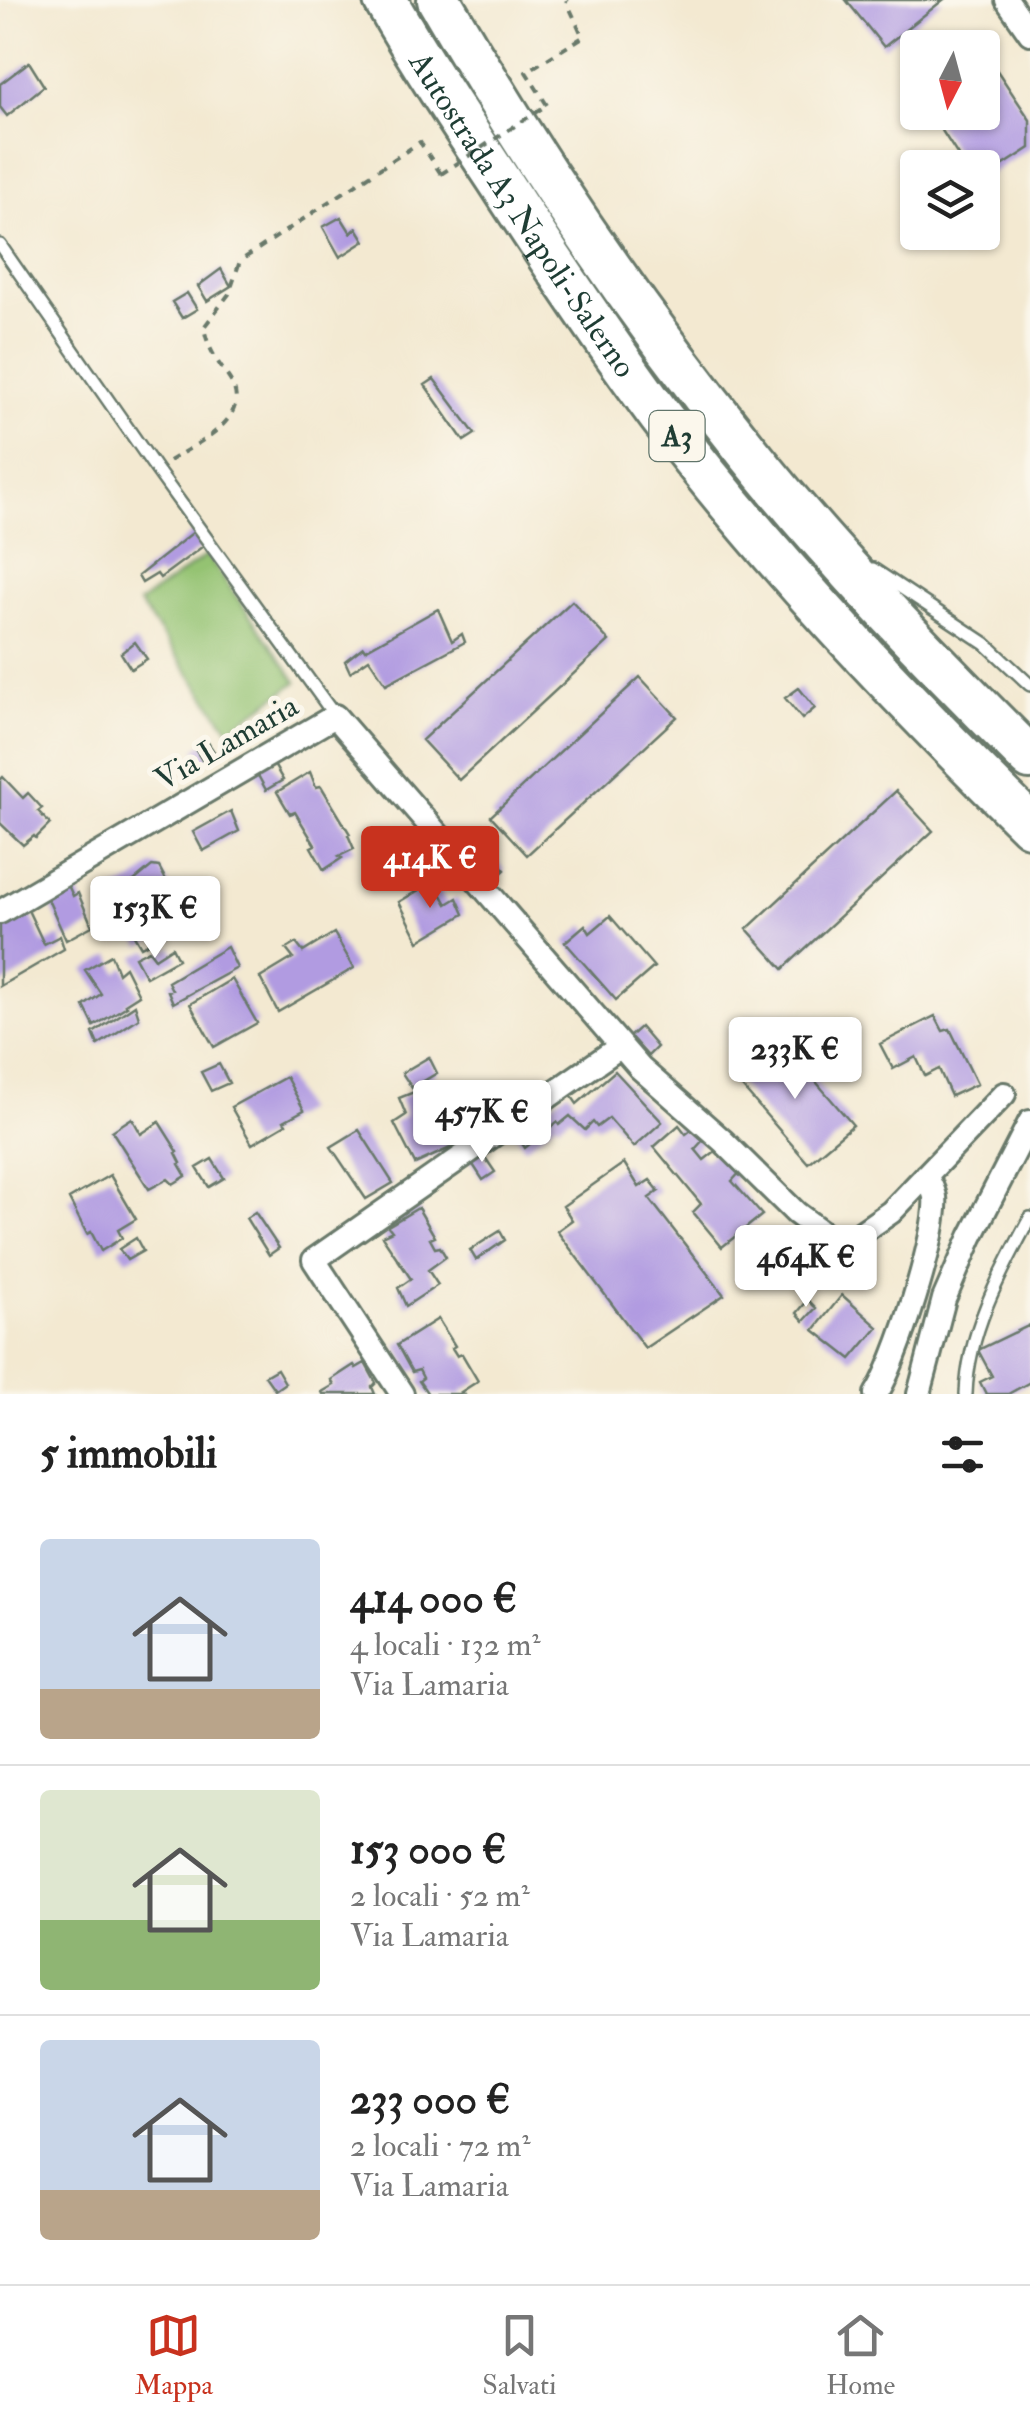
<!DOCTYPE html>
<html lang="it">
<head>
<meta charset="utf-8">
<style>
  :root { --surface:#fff; --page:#f6f6f6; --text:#222; --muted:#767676; --line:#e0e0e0; --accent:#c8321e }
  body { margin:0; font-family:"IM FELL Double Pica",serif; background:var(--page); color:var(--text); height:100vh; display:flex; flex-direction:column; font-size:38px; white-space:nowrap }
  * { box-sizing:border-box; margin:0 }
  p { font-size:32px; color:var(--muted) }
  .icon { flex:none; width:55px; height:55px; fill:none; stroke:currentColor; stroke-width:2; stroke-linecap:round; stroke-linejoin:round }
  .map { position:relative; height:1394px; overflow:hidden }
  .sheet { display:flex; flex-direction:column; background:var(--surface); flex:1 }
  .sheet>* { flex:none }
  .needle { width:65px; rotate:186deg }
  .buttons { position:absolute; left:900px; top:30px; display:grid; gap:20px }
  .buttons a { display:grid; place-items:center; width:100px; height:100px; border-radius:10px; background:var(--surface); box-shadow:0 2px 8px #0004; font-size:50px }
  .price { position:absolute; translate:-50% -85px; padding:0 22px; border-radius:10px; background:#fff; color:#222; font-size:32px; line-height:65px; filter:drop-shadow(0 2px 5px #0008) }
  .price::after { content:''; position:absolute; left:50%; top:60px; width:30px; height:22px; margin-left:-15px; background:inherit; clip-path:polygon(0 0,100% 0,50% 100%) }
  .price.on { background:var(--accent); color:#fff }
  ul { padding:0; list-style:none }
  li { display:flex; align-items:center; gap:30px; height:250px; padding:0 40px }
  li+li { border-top:2px solid var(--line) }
  li span { display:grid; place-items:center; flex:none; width:280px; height:200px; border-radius:10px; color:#555 }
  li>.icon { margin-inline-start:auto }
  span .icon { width:120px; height:120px; fill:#fffc; stroke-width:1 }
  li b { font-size:42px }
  h2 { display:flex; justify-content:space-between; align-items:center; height:120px; padding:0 40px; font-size:42px }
  .dock { display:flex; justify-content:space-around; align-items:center; height:140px; border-top:2px solid var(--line); background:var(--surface); font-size:28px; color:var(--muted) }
  .dock a { display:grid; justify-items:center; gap:5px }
  .dock .on { color:var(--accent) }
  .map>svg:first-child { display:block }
  .green { fill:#94c372; stroke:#5a8053; stroke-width:2.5 }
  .building { fill:#b19be1 }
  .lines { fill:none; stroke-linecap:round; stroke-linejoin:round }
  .lane-casing { stroke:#69796b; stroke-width:16 }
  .street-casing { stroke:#69796b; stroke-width:28 }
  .highway-casing { stroke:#69796b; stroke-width:48 }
  .path { stroke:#69796b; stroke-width:4; stroke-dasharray:8 8; stroke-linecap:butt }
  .lane { stroke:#fff; stroke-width:11 }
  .street { stroke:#fff; stroke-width:22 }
  .highway { stroke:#fff; stroke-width:42 }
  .path-bridge { stroke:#69796b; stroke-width:4; stroke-dasharray:8 8; stroke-linecap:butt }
  .labels { text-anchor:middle; stroke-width:10; stroke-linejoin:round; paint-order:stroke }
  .shield { fill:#fbf7ec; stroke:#61756b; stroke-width:2.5 }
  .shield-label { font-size:30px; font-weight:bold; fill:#1f3d34 }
  .street-label { font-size:32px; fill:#1f3d34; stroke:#fbf7ec }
</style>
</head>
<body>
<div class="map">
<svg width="1030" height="1394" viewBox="0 0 1030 1394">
  <rect width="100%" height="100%" fill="#fbf7ec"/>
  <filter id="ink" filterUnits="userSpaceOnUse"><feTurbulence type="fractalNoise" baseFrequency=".01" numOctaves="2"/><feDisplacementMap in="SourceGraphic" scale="20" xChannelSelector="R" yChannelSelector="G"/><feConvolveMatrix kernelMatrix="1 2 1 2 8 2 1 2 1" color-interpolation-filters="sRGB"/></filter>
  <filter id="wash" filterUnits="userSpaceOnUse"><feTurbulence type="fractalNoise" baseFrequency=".0048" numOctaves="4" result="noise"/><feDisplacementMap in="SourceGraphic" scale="40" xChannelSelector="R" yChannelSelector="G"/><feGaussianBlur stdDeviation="2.25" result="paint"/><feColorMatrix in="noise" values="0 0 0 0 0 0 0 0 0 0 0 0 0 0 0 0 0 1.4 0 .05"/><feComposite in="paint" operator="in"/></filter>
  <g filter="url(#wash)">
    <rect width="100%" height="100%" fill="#f3e9d1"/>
    <path class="green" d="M207,555L297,682L229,729L139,603Z"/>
    <g id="blocks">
      <path class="building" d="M846,0H943L884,47Z
        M29,62L44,86L7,116L0,107V84Z
        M994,66L1030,120V148L982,179V168H966L930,112H982V73Z
        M341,217L351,233L357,228L365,241L340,257L323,227Z
        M221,269L231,286L207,301L198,286Z
        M187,293L197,309L182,318L172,302Z
        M434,379L475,434L464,441L425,385Z
        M196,530L206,544L160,578L157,574L142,583L138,576Z
        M572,601L609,641L459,780L422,740Z
        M438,609L452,641L462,634L465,642L386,684L369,659L350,672L345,661L363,647L365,650Z
        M135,642L147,659L131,669L121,653Z
        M640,677L677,717L527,855L491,816Z
        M799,688L815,708L802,719L785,698Z
        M207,741L215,753L203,762L195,749Z
        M270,758L283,780L266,790L254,768Z
        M310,772L316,787L321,786L350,834L348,835L354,849L339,856L342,858L324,870L311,847L315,845L295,812L290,814L277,792Z
        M3,777L23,798L28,793L42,808L38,811L50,824L36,838L34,836L23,845L0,823V780Z
        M896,791L933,831L783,969L747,929Z
        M231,811L239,831L203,851L193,832Z
        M481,843L505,870L496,878L472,852Z
        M152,866L159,867L188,921L141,947L114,901L109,897L110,891L134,881Z
        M434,881L447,904L457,898L464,914L419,941L399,902Z
        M68,885L73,896L78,893L92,926L66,940L46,895Z
        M27,908L44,944L60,936L64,949L0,986V925Z
        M610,916L654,967L616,1000L565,942L585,925L590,933Z
        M334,933L354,968L278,1012L260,978L293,958L286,949L296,943L303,952Z
        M172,947L178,959L146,977L135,957L149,950L155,958Z
        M227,947L237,968L173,1003L168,991L172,990L168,982Z
        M111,955L118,973L125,967L139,995L125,1004L127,1006L94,1026L84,1006L101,994L85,970Z
        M232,979L257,1023L214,1047L190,1004Z
        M135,1005L139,1018L98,1045L93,1033Z
        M935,1016L943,1031L950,1029L977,1084L951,1096L939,1069L925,1076L916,1057L893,1069L880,1044Z
        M640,1027L657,1047L648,1056L630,1036Z
        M782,1042L853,1125L808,1163L736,1080Z
        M429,1057L437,1073L412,1088L402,1073Z
        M219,1064L229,1083L211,1091L201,1072Z
        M615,1071L662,1122L634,1147L609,1118L597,1127L593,1122L585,1130L570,1116L559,1125L557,1122L525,1148L515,1133L568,1091L577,1104Z
        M286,1077L304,1110L284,1121L286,1124L252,1144L231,1107Z
        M429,1086L449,1128L453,1126L459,1144L415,1164L394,1123L406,1115L399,1098Z
        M132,1118L141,1134L159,1122L178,1152L176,1153L181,1163L179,1164L186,1176L173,1184L168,1179L149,1189L112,1131Z
        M679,1125L686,1134L695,1127L705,1138L695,1149L704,1160L722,1146L742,1170L732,1181L762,1215L722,1247L693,1212L701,1204L654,1147Z
        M359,1130L393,1183L366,1199L331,1147Z
        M480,1150L495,1172L483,1180L468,1157Z
        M212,1159L224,1178L209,1187L197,1168Z
        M624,1163L639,1187L650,1180L659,1191L649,1198L724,1295L645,1348L557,1231L572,1220L563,1206Z
        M110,1175L136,1219L118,1230L122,1238L101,1251L91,1232L87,1234L69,1199Z
        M418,1208L435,1237L430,1239L435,1248L440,1247L446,1257L428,1270L438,1285L406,1306L398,1288L411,1279L382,1236L392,1231L388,1226Z
        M255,1212L279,1248L269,1255L246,1218Z
        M500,1231L505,1240L476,1260L470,1250Z
        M136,1238L143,1251L127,1260L119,1249Z
        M842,1295L878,1327L851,1359L814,1330Z
        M808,1300L816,1308L804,1321L797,1313Z
        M438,1319L455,1346L452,1348L457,1356L462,1354L478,1381L461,1392L463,1394H428L419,1381L423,1378L419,1370L412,1372L397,1345Z
        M1030,1325V1382L1008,1394H986L980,1382L992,1376L978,1350Z
        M365,1363L376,1383L372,1387L375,1394H323L322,1392L334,1385L331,1380L354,1365L356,1368Z
        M277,1369L285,1383L275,1390L265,1376Z"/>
    </g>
  </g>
  <g filter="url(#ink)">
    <use href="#blocks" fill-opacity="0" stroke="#69796b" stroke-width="2.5"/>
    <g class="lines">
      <defs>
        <path id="lane" d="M0,245L156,469L335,716
          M873,569L986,644L1030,685
          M966,1394C968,1331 1001,1272 1030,1218"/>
        <path id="street" d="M1007,0L1030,33
          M0,912L335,716L640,1068L723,1141L796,1213L827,1236L855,1237L891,1212L1004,1094
          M402,1394L314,1260L621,1046
          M876,1394C896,1365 939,1231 935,1197C934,1190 929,1182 926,1175
          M919,1394L944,1299L971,1237L1030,1122"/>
        <g id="highway">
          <path id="s1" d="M385,0C420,61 459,120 498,179C550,259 603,339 660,416C771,562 899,696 1030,825"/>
          <path d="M439,0C530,157 633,309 747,451C834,560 932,660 1030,758"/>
        </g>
      </defs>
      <use href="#lane" class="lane-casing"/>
      <use href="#street" class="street-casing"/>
      <use href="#highway" class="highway-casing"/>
      <path class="path" d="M547,105L526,72L583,37L566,0
        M169,461C198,442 257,418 228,377C217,361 207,347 204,327L229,294L240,261L420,142L441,174"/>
      <use href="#lane" class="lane"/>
      <use href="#street" class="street"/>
      <use href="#highway" class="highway"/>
      <path class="path-bridge" d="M441,174L547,105"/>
    </g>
  </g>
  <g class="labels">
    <rect class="shield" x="649.5" y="411" width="55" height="50" rx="8"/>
    <g class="shield-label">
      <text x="677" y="446">A3</text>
    </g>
    <g class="street-label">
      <text dy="11" stroke="none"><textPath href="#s1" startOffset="255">Autostrada A3 Napoli-Salerno</textPath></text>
      <text transform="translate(226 742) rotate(-30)" y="11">Via Lamaria</text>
    </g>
  </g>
</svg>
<div class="buttons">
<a><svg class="needle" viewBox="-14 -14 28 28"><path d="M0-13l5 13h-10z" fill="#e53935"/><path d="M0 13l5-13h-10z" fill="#767676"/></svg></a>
<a><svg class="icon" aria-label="layers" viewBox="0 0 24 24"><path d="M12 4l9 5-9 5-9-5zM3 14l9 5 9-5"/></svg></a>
</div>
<b class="price on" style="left:430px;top:911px">414K €</b>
<b class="price" style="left:155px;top:961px">153K €</b>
<b class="price" style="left:795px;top:1102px">233K €</b>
<b class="price" style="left:482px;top:1165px">457K €</b>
<b class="price" style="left:806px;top:1310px">464K €</b>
</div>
<section class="sheet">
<h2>5 immobili<svg class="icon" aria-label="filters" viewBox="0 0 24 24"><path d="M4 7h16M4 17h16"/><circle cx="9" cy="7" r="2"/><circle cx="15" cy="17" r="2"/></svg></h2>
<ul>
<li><span style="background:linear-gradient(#c9d6e8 75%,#b9a48a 0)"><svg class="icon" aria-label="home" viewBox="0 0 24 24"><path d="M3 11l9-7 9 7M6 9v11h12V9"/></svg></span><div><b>414 000 €</b><p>4 locali · 132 m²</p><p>Via Lamaria</p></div></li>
<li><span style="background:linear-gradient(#dfe7d0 65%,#8fb573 0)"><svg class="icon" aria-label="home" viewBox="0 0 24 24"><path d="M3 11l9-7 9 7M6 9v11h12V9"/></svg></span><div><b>153 000 €</b><p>2 locali · 52 m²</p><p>Via Lamaria</p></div></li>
<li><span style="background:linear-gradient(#c9d6e8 75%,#b9a48a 0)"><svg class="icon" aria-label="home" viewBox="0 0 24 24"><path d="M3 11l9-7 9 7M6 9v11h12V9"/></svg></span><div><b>233 000 €</b><p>2 locali · 72 m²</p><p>Via Lamaria</p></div></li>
</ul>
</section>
<nav class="dock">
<a class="on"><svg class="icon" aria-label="map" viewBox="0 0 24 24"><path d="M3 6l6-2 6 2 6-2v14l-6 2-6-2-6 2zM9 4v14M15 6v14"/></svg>Mappa</a>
<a><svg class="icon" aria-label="saved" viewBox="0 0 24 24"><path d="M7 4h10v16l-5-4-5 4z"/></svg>Salvati</a>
<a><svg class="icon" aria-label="home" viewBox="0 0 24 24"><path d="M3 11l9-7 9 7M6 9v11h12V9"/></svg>Home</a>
</nav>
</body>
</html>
